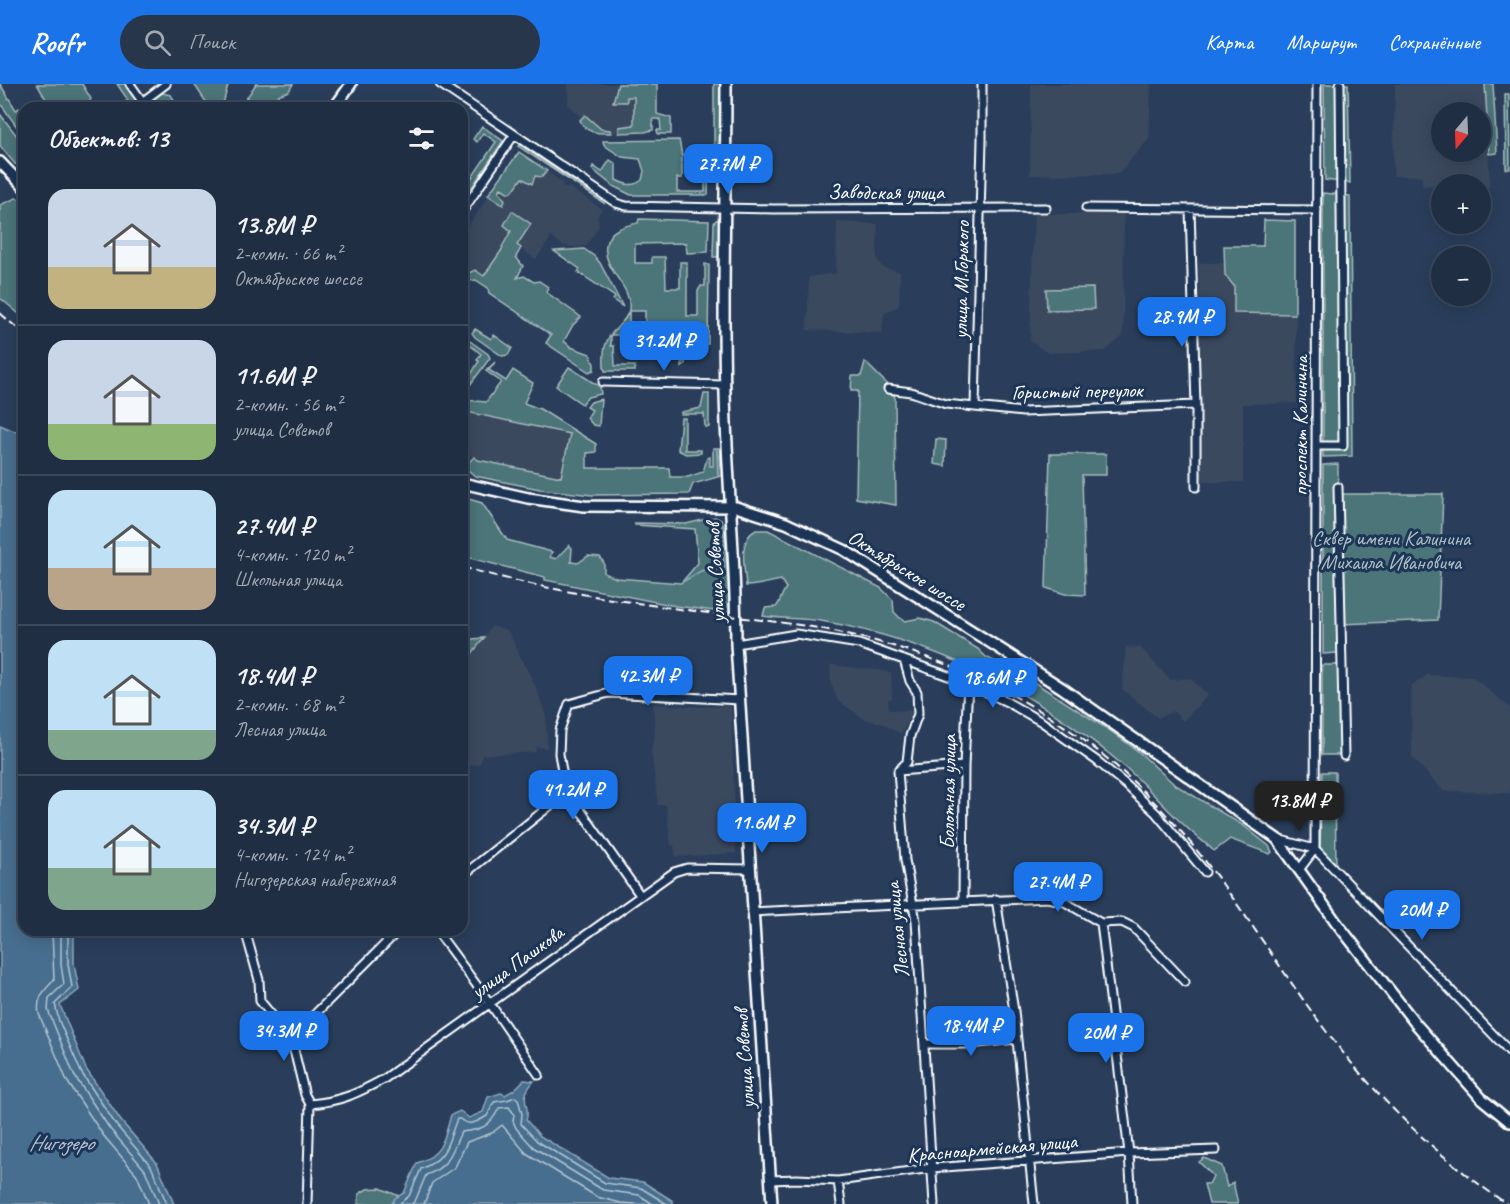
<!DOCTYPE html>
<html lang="ru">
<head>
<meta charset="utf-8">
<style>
  :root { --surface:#202e44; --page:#28364b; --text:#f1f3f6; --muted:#a2a8b2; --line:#3d4a5d; --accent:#1a73e8 }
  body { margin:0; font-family:Caveat,sans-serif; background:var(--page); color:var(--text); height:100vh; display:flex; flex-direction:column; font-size:22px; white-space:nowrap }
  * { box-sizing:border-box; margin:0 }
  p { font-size:20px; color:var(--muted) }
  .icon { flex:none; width:33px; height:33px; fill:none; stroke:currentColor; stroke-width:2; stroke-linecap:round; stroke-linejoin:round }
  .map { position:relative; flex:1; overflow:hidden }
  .drawer { position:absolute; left:18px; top:18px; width:450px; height:834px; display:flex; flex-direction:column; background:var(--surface); border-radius:18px; box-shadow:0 3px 15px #0003,0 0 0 2px var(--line) }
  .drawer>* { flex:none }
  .needle { width:39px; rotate:199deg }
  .fabs { position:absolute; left:1431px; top:18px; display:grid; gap:12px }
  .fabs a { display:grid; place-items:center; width:60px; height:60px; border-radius:50%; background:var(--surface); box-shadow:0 3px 15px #0003,0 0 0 2px var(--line); font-size:30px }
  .price { position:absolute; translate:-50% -51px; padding:0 14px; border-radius:12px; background:var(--accent); color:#fff; font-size:20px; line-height:39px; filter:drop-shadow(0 2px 3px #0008) }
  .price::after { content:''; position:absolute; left:50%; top:36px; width:18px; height:14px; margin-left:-9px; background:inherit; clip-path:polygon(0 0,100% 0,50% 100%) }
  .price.current { background:#222; color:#fff }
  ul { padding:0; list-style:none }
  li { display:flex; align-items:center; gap:18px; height:150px; padding:0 30px }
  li+li { border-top:2px solid var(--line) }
  li span { display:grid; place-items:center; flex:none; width:168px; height:120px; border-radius:18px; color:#555 }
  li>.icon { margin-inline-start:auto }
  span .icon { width:72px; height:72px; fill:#fffc; stroke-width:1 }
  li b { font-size:26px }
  h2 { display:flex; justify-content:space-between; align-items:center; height:72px; padding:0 30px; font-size:26px }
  header { display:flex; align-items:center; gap:36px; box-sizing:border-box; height:84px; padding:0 30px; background:var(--accent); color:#fff }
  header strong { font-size:28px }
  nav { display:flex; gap:33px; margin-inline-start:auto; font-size:21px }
  .search { width:420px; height:54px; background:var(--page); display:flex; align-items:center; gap:15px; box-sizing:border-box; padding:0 21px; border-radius:33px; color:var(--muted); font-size:22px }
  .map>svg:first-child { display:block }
  .built { fill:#3a485f; fill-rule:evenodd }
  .green { fill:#4c7479; stroke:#a6babc; stroke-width:1.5 }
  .water { fill:#466e8e; stroke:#90a8bb; stroke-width:1.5 }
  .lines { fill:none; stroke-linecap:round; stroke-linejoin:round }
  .shore { stroke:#b5c5d2; stroke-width:1.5 }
  .stream { stroke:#90a8bb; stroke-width:2 }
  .street-casing { stroke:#fff; stroke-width:11 }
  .secondary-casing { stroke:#fff; stroke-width:14 }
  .street { stroke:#1d3557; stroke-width:7 }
  .secondary { stroke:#1d3557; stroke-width:9 }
  .rail { stroke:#fff; stroke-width:2; stroke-dasharray:9 4.5; stroke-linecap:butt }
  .labels { text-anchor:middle; stroke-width:6; stroke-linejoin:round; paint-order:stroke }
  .street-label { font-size:21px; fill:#fff; stroke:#1d3557 }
  .park-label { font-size:21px; fill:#aec0c3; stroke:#1d3557 }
  .water-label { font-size:22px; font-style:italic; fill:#b5c5d2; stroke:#1d3557 }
</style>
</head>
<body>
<header>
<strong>Roofr</strong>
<div class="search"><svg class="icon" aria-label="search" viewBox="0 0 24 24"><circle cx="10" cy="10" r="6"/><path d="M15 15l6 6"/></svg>Поиск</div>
<nav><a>Карта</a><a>Маршрут</a><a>Сохранённые</a></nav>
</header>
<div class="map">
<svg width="1510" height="1120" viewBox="0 0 1510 1120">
  <rect width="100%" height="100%" fill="#2a3e5b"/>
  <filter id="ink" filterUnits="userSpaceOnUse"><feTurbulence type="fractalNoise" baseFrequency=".0167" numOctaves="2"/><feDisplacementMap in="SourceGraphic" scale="12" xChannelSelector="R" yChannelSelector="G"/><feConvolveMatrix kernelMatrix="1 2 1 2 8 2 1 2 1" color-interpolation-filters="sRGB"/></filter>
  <g filter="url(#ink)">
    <path class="built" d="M568,0H646L645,48L598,49L568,21Z
      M1031,0H1151L1149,55L1118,90L1030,91Z
      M1395,0H1485L1490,103H1481L1480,100L1422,102V92H1393ZM1442,28H1480V68H1442Z
      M519,68L562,98L561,100L567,105L569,103L602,125L597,133L599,142L586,162L579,163L564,162L551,153L536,175L517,162L488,204L462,187V151Z
      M1034,130H1124L1123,252L1105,267L1048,269L1030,257Z
      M837,138L878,140L877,174L882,183L900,188L899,222L884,229L882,249L807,246L809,193L836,189Z
      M1199,179H1295L1297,319L1243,320V398H1201Z
      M462,327L570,350L561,393L478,376L462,365Z
      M492,542L508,547L537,606L546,632L547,664L536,663V668L482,671L480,680L462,682V573L470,572Z
      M1126,563H1140L1170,596L1190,594L1208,611L1183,637L1173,627L1158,634L1122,605Z
      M830,581L885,587L891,590L892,615H888L889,626L913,627L901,650L884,640L865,635L838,617L831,599Z
      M1427,591L1473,593L1510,624V709L1443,707L1412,673L1411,602Z
      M653,620L701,623L731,622L736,769L676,773L674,761H671L666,721H658L651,665L655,651Z"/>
    <path class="green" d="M0,0L16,26L19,24L24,32V53L0,19Z
      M37,0H82L91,15L86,24H51Z
      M117,0H127L136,14V19L131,24H116L128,16Z
      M194,0L228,1L222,24H210Z
      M256,0H293L289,7L278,11L273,24H242L241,22Z
      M618,0H657V30L671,34V50H658L657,46H661L660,35H653V46L645,48L619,49V43L634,41V13H627V18H613Z
      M714,0H720V57L718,61L714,62Z
      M1324,0H1348L1350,99L1325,96Z
      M1485,0H1493L1497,69L1489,70Z
      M162,9L171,11L179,24H146V20Z
      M1505,10H1509L1510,85H1506Z
      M0,30L24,61L23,81L15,80L0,62Z
      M585,31L601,45L610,46L611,49C599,49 585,50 580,36Z
      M482,42L503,57L462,118V108L496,58L483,49L477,58L473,55Z
      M679,56L682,71V94H677V108H705V71L709,74L708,111H631L613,102L592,85L593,82L602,88L610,76L616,80V96C626,101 633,103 642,96L644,87L640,75L622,73L604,61L603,57Z
      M520,61L603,118L605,120L518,62Z
      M519,68L547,87L542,93L535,92L532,100L522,94L513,107L509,109L501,104L499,107L505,116L503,121L488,111Z
      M1323,109L1350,112L1352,372L1323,373Z
      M16,114L24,116V234L0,214V121Z
      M512,127L531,140L517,161L521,164L516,173L523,182L517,194L524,192L534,198L539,197L548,203L546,208L581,233L573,241L564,257L571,263L590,270L594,280V286L589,288L546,259L551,251L489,209L488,204L476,196L462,198V187L467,190L475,186L484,192L503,164L502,163L511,147L504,141Z
      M639,135L709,137L708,168L687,169L686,159L635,160V179H652V173H665L666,204H680V178H687V232H698V207L701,202H705V180L709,181L708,260H688L685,280L682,283V252H672L671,247H645V227H629V239L618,251H611V262H614L615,282H635V287H605C603,281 604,276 604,269C606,245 625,243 629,226C633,201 602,187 606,161C609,145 624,142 638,139Z
      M716,136H720V173H713L714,139Z
      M1264,136L1295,137V230L1234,229V202L1225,191L1224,162H1263Z
      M584,165L594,172L600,179L623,223L613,216L615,213L578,188L580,185L554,167Z
      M1093,204L1094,225L1047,226L1046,205Z
      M475,245L491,255L494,251L512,264L508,271L502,272L475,253L472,249Z
      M470,257L488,270L490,274L467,305L462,306V298L472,289L479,277L477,276L481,270L471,262L462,272L463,262Z
      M495,278L489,286L506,297L513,286L533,299L524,319L540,325L596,360V368L587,369V384H669L670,393H688L703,388L707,374L710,373V382H713V364H720L721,392L693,400L689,410L592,411L540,405L475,392L468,386L469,378L474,373L478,376L561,393L570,350L462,327V319L464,316L486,318L501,298L486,287Z
      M865,278L890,303L895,314L896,421L856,414L858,307H851L852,292H861Z
      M569,283L600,303L601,310L588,313L582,320L556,302Z
      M704,310H709V343H705L704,330H681V328L701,324Z
      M601,315L599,342L593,341L587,334L592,326L587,323L591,318Z
      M681,334H685V366H701V369L686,370L678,366Z
      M936,355L946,356L945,382L934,380Z
      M1050,370H1106V391H1082L1085,511L1065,510L1046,504Z
      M1338,380V569L1323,570V381Z
      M1342,410H1443L1438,536L1341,540Z
      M462,413L482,419L507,456L552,468L550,473L556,475L569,461L572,464L571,478L578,479L588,472L600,473L604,479V489L616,494L681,499L698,479L695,445L635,441V439L686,440L715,433L721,436L724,443L730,529L676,522L545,496V493L462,472Z
      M756,446H768L881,504L893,516L894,528L900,534L905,537L920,534L934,538L978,565L986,573L1029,595L1109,646L1139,668L1174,700L1244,742L1269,762L1272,768L1270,770L1230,755L1214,767C1204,758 1193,750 1183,740C1163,722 1146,701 1125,683C1039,609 933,556 821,537C802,534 782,535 763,532L765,524L776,523C781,518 781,510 786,504L781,496C769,498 758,502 746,502C745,484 737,456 756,446Z
      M484,554L470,572L462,573V556Z
      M1322,581H1341L1342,671H1322Z
      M1322,688H1335L1336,786L1320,767Z
      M1204,1074L1222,1082L1227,1103L1233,1098L1238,1120H1209L1204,1100H1209L1213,1092L1199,1078Z
      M380,1104L399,1112L392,1120H358L359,1110L367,1105Z"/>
    <path class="water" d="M0,341L24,351V846H74V880L79,906L60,921L86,985L121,1037L157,1079L174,1120H0Z
      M524,996L534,997C516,1017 532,1020 526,1036L540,1052L609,1094L643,1098L673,1117V1120H392L395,1114L404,1109L417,1079C443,1071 444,1055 451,1031L460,1027L469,1034L483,1028L488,1013L501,1009L505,1011L514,1006Z"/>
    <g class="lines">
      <path class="shore" d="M52,846L54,896C44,907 36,913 39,930L67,997L103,1051L137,1091L149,1120
        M61,846V881L64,900L49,914L48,926L74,991L110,1045L145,1086L159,1120
        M68,846V880L72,903L55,920L59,937L81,988L116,1041L151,1082L167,1120
        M399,1120L409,1112L421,1085C449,1073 446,1061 457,1035H460C469,1043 477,1038 487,1032L494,1018L507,1016L515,1013L518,1015L522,1030L521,1040L537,1057L605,1099L641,1104L667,1120
        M412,1120L416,1115L426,1091C450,1082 451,1069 461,1048C481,1046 490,1043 499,1024L509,1023L514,1030L513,1037L516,1044L533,1063L603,1106L639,1111L653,1120
        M424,1120L432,1099L455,1083L467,1058L492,1049L502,1041L526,1069L597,1113L621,1119L635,1120"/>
      <path class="stream" d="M717,365L718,391
        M720,487L724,485L721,442
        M684,497L701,487L709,485L712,489L716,488"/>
      <defs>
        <path id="street" d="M130,0L142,17
          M440,0L616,119L626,122L774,125L1046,124
          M134,24L166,0
          M1086,124L1317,126
          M1190,125L1196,321V403
          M462,128L514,51
          M603,298L725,301
          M888,305L911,308L946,320L1023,328L1196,321
          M975,322L982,56V0
          M1316,362H1343L1340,0
          M1338,403L1344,672
          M736,560L796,550L859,560L968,599L1007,618L1042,638L1097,677L1125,700L1156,729L1205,788
          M904,576L910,597L917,608L918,630L910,652L907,678L898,687L905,776L916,837L934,1120
          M898,687L964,682
          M1277,755L1315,765L1510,968
          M1299,786L1315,765L1317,0
          M462,792L566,709
          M640,811L584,731L566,709L559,670L560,646L569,620L609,609L740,616
          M996,815L1014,927L1034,1120
          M963,818L964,682L968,599
          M752,828L1047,814L1063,817L1101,839L1122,838L1134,844L1185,898
          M1101,839L1129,1069L1132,1120
          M245,846L259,896L260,917L291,954L305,1011L310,1020L307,1120
          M436,846L489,918L539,991
          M291,954L399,846
          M924,960H970L1016,955
          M310,1020C342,1017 356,1010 384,995L674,788L687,784L749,785
          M770,1096L797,1095L838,1097L932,1084L1129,1069L1216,1066
          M838,1097L841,1120"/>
        <path id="secondary" d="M726,0C726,103 722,207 725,310C727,393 736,477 736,560L772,1120
          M334,24L351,0
          M0,78L24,103
          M462,399L528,414L584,422L736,423L786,439L844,466L1062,604L1277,755L1336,838L1416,940L1482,1015L1510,1038"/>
      </defs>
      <use href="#street" class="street-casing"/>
      <use href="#secondary" class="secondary-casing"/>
      <use href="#street" class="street"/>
      <use href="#secondary" class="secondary"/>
      <path class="rail" d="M0,229L24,250
        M462,483C543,506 626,518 709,529C754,536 799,539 843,549C955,574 1060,625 1142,706C1216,777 1265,866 1326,947C1376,1013 1438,1074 1507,1120"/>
    </g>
  </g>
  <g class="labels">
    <g class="street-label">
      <text x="886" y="115">Заводская улица</text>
      <text transform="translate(961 196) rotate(-89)" y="7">улица М.Горького</text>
      <text transform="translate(1077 307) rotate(-1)" y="7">Гористый переулок</text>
      <text transform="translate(1300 342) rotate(-90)" y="7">проспект Калинина</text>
      <text transform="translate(907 486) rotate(32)" y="7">Октябрьское шоссе</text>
      <text transform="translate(715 489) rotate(-93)" y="7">улица Советов</text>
      <text transform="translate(948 708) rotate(-89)" y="7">Болотная улица</text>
      <text transform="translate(897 846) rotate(-96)" y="7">Лесная улица</text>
      <text transform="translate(517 878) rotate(-36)" y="7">улица Пашкова</text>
      <text transform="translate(744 975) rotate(-94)" y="7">улица Советов</text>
      <text transform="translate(992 1064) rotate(-5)" y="7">Красноармейская улица</text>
    </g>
    <g class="park-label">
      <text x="1391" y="461">Сквер имени Калинина<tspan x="1391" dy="24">Михаила Ивановича</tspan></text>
    </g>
    <g class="water-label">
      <text x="61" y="1066">Нигозеро</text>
    </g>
  </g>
</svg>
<div class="fabs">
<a><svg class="needle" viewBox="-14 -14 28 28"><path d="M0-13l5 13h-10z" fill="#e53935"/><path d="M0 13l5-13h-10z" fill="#a2a8b2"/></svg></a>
<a>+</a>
<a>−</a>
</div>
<b class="price" style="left:728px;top:111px">27.7M ₽</b>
<b class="price" style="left:1182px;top:264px">28.9M ₽</b>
<b class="price" style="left:664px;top:288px">31.2M ₽</b>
<b class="price" style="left:648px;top:623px">42.3M ₽</b>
<b class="price" style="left:993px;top:625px">18.6M ₽</b>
<b class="price" style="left:573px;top:737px">41.2M ₽</b>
<b class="price current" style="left:1299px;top:748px">13.8M ₽</b>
<b class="price" style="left:762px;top:770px">11.6M ₽</b>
<b class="price" style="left:1058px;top:829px">27.4M ₽</b>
<b class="price" style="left:1422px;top:857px">20M ₽</b>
<b class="price" style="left:971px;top:973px">18.4M ₽</b>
<b class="price" style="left:284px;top:978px">34.3M ₽</b>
<b class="price" style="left:1106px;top:980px">20M ₽</b>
<section class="drawer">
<h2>Объектов: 13<svg class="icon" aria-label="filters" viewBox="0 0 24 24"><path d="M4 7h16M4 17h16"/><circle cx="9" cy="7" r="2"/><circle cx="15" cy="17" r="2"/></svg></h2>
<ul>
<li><span style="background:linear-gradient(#c9d6e8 65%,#c2b280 0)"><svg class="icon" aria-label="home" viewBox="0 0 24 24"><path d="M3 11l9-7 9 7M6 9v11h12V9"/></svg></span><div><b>13.8M ₽</b><p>2-комн. · 66 m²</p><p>Октябрьское шоссе</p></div></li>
<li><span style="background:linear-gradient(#c9d6e8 70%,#8fb573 0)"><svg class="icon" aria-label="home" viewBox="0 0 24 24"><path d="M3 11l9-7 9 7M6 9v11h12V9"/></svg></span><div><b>11.6M ₽</b><p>2-комн. · 56 m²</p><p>улица Советов</p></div></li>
<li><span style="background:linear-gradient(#bfe0f5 65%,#b9a48a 0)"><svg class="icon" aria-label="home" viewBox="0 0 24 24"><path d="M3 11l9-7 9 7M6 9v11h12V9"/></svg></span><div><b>27.4M ₽</b><p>4-комн. · 120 m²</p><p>Школьная улица</p></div></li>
<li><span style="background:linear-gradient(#bfe0f5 75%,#7fa58c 0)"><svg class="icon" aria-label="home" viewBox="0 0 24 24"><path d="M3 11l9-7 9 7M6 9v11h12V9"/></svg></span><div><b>18.4M ₽</b><p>2-комн. · 68 m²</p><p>Лесная улица</p></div></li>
<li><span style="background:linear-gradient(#bfe0f5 65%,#7fa58c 0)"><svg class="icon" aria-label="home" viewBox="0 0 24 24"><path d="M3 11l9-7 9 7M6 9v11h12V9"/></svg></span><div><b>34.3M ₽</b><p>4-комн. · 124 m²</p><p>Нигозерская набережная</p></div></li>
</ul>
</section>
</div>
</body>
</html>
